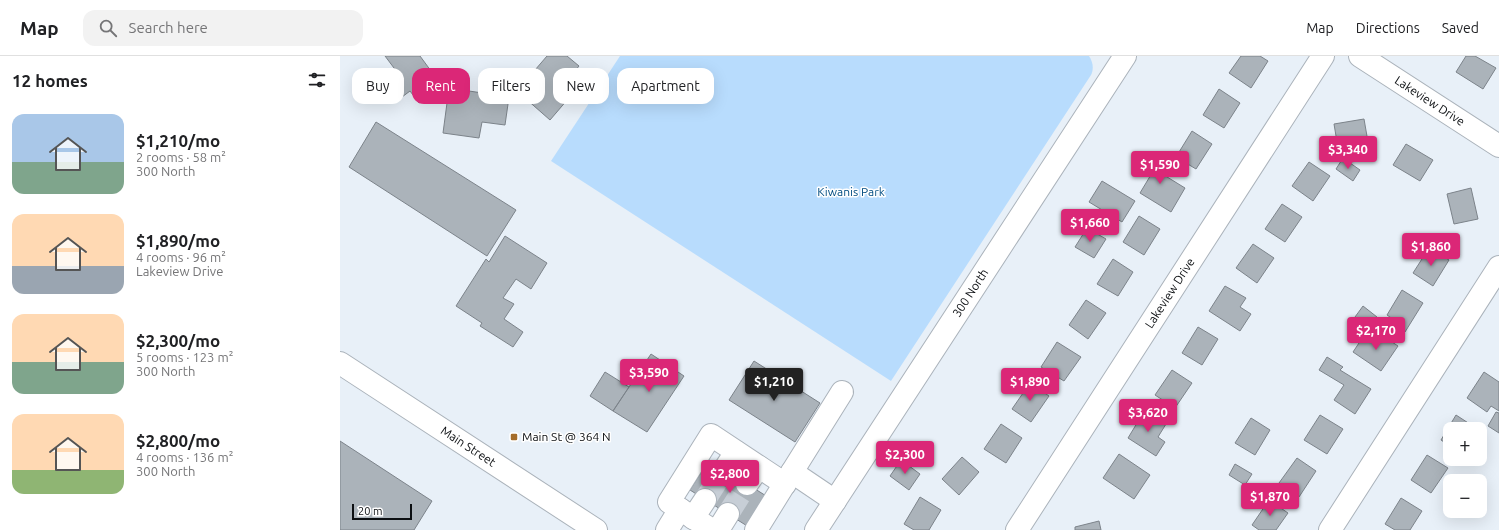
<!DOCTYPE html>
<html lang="en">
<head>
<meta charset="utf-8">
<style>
  :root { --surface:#fff; --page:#f2f2f2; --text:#202124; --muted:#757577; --line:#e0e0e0; --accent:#db2777 }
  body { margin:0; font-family:Ubuntu,sans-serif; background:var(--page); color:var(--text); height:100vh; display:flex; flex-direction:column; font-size:15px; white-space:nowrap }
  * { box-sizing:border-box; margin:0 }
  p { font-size:13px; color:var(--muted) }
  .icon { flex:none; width:22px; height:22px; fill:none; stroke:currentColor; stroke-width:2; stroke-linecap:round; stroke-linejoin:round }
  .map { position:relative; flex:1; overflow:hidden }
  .side { display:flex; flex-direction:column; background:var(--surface); width:340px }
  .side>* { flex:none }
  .top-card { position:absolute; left:12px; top:12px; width:380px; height:36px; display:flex; gap:8px }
  .tools { position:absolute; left:1103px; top:366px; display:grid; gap:8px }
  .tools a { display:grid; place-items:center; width:44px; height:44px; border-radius:8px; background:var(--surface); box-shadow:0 4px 16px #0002; font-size:20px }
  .scale { position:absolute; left:12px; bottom:10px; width:60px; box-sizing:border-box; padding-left:4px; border:2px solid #0c0f12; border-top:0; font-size:11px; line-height:14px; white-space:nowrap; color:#0c0f12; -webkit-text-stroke:3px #fff; paint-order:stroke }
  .price { position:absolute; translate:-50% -34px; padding:0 9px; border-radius:4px; background:var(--accent); color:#fff; font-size:13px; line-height:26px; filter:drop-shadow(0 1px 2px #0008) }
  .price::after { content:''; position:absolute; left:50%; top:24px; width:12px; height:9px; margin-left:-6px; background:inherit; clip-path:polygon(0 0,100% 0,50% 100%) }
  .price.current { background:#222; color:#fff }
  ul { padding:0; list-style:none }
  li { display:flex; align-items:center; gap:12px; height:100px; padding:0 12px }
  li span { display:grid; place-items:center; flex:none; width:112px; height:80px; border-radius:12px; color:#555 }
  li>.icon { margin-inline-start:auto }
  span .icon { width:48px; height:48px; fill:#fffc; stroke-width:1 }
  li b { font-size:17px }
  h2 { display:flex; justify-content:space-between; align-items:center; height:48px; padding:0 12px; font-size:17px }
  .pill { padding:0 14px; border-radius:12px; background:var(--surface); box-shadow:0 4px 16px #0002; font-size:14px; line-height:36px }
  .pill.current { background:var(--accent); color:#fff }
  header { display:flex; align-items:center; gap:24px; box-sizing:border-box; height:56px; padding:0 20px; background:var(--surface); border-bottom:1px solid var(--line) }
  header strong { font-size:19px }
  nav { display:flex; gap:22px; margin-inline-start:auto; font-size:14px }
  .search { width:280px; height:36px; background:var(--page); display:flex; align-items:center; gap:10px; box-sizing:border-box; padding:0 14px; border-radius:12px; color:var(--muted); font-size:15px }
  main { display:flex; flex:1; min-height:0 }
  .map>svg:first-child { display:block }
  .green { fill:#b8dcfd }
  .building { fill:#abb3ba; stroke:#7c838a }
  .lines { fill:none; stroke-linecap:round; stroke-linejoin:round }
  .minor-tunnel { stroke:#c7ced6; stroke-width:22; stroke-dasharray:22 11; stroke-linecap:butt }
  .minor-casing { stroke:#abb3bb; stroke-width:24 }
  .major-casing { stroke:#abb3bb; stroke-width:24 }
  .minor { stroke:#fff; stroke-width:22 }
  .major { stroke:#fff; stroke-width:22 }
  .poi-dot { fill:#a46c29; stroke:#fff; stroke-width:1.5 }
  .labels { text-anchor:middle; stroke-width:3; stroke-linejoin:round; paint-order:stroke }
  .street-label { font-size:12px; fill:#0c0f12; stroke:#fff }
  .park-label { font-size:12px; fill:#004c80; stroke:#fff }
  .poi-label { font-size:12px; fill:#0c0f12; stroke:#fff; text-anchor:start }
</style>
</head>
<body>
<header>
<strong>Map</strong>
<div class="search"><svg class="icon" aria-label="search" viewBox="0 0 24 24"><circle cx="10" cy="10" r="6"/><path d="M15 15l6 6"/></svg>Search here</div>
<nav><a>Map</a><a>Directions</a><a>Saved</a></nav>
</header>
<main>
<section class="side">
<h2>12 homes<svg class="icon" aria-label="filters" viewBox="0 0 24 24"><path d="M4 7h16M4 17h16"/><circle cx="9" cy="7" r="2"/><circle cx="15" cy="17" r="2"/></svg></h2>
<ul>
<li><span style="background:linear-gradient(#a9c7e8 60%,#7fa58c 0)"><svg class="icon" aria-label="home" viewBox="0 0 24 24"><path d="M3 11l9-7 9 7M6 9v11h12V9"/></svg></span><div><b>$1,210/mo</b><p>2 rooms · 58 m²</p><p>300 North</p></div></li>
<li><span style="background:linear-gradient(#ffd9b3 65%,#9aa5b1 0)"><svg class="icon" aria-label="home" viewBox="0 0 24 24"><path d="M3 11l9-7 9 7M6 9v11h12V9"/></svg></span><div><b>$1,890/mo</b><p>4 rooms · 96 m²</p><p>Lakeview Drive</p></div></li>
<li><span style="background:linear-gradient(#ffd9b3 60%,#7fa58c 0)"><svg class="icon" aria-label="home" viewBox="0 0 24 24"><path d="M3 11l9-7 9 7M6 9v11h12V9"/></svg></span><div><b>$2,300/mo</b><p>5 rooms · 123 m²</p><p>300 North</p></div></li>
<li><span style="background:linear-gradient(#ffd9b3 70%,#8fb573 0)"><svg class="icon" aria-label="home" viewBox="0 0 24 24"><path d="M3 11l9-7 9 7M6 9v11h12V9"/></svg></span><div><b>$2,800/mo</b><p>4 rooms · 136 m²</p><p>300 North</p></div></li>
</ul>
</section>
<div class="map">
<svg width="1159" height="474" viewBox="0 0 1159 474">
  <rect width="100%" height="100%" fill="#e8f0f8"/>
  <path class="green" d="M280,0H749C753,6 754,13 751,19L551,325L211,105Z"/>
  <path class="building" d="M45,0H80L102,30L79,47L70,35L62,41L48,22L57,16Z
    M207,0H227L239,10L231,20L240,29L210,64L177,35Z
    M901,0H920L928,5L911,32L889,17Z
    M1126,0H1135L1156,12L1143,33L1116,16Z
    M109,32L169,41L165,69L142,66L139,82L103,77Z
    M879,33L900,47L884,72L863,59Z
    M1024,63L1028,86L998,92L994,68Z
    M36,66L176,154L147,200L9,111Z
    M852,75L872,88L856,113L836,101Z
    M1066,88L1093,104L1080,125L1053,109Z
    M803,98L823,110L819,116L845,132L831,156L800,137L812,117L797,108Z
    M1003,102L1020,114L1013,125L996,113Z
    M969,106L990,120L973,145L952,130Z
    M762,125L795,145L782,166L749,146Z
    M1131,132L1138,163L1114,168L1107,138Z
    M942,148L962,161L945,186L925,173Z
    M799,160L820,173L804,199L783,186Z
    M747,172L766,183L754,202L735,191Z
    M165,180L207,207L191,233L176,223L163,242L174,248L164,263L183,276L173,291L140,270L142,267L116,250L146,203L149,206Z
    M913,188L934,202L917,227L896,212Z
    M1089,192L1109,204L1093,230L1073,217Z
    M773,203L793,216L778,240L757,228Z
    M885,230L906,242L900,251L911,258L900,275L869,255Z
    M1062,234L1083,247L1065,276L1055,269L1057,266L1047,259Z
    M746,244L766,257L748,283L729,269Z
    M1023,250L1037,261L1030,272L1015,261Z
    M858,271L878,283L862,309L842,297Z
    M1037,276L1058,290L1041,315L1013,296L1023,281L1031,286Z
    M717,286L741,301L724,325L701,311Z
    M311,298L344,320L307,376L273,355Z
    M987,301L1003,311L1000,314L1031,333L1015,358L994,344L1004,329L979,314Z
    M414,305L480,347L455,386L389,344Z
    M832,314L852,327L835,352L815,339Z
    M265,316L289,331L273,355L250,340Z
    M1144,316L1159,326V355L1151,350L1147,356L1127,342Z
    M690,327L709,340L691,366L672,353Z
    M805,354L826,368L818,381L825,386L816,400L788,382Z
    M1156,356L1159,357V377L1148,370Z
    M980,359L1003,373L987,398L964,384Z
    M1116,359L1136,372L1135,373H1110V390L1101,384Z
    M911,362L930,374L915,399L895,387Z
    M661,368L682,382L666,407L644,393Z
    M0,385L92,445L74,474H0Z
    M779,398L810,419L794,443L763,422Z
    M1087,399L1108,412L1091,437L1071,424Z
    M622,401L639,416L619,439L602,423Z
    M957,402L976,415L959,441L939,427Z
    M369,404L431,443L412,473L350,434Z
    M561,404L580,418L569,434L550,420Z
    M895,408L912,418L905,429L889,419Z
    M580,441L601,454L589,474H574L564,468Z
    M1061,442L1082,455L1070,474H1055L1045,468Z
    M929,444L948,457L936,474H919L912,469Z
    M759,465L761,474H735V471Z"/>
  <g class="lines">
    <path class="minor-tunnel" d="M365,444L384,414
      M388,458L407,428"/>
    <defs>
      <g id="minor">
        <path id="s1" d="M1020,0L1159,90"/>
        <path d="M384,414L396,396"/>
        <path d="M452,416L502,336"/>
        <path d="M407,428L419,411"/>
        <path d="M353,462L365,444"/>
        <path d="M327,474L340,453"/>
        <path d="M372,474L329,446L371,379L445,428"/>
        <path d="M378,474L388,458"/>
        <path d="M416,474L452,416L495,445"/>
        <path id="s2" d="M476,474L785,0"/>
        <path id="s3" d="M677,474L983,0"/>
        <path d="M990,474L1159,211"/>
      </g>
      <g id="major">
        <path id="s4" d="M0,307L256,474"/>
      </g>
    </defs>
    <use href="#minor" class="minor-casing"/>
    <use href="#major" class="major-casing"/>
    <use href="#minor" class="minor"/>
    <use href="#major" class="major"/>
  </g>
  <rect class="poi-dot" x="170" y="377" width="8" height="8" rx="2"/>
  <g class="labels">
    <g class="street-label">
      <text dy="4" stroke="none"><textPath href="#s1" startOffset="83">Lakeview Drive</textPath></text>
      <text dy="4" stroke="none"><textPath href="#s2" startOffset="283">300 North</textPath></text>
      <text dy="4" stroke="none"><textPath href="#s3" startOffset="282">Lakeview Drive</textPath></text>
      <text dy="4" stroke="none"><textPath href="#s4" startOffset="153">Main Street</textPath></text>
    </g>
    <g class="park-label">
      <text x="511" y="140">Kiwanis Park</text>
    </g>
    <g class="poi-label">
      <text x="182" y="385">Main St @ 364 N</text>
    </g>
  </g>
</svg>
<div class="tools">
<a>+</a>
<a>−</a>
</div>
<div class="scale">20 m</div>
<b class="price" style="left:1008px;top:114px">$3,340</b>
<b class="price" style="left:820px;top:129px">$1,590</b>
<b class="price" style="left:750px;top:187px">$1,660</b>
<b class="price" style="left:1091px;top:211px">$1,860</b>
<b class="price" style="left:1036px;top:295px">$2,170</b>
<b class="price" style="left:309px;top:337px">$3,590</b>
<b class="price current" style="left:434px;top:346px">$1,210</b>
<b class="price" style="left:690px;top:346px">$1,890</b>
<b class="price" style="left:808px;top:377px">$3,620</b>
<b class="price" style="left:565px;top:419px">$2,300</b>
<b class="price" style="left:390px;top:438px">$2,800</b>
<b class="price" style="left:930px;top:461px">$1,870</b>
<div class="top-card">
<a class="pill">Buy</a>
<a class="pill current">Rent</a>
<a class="pill">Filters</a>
<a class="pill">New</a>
<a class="pill">Apartment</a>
</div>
</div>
</main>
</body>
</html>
